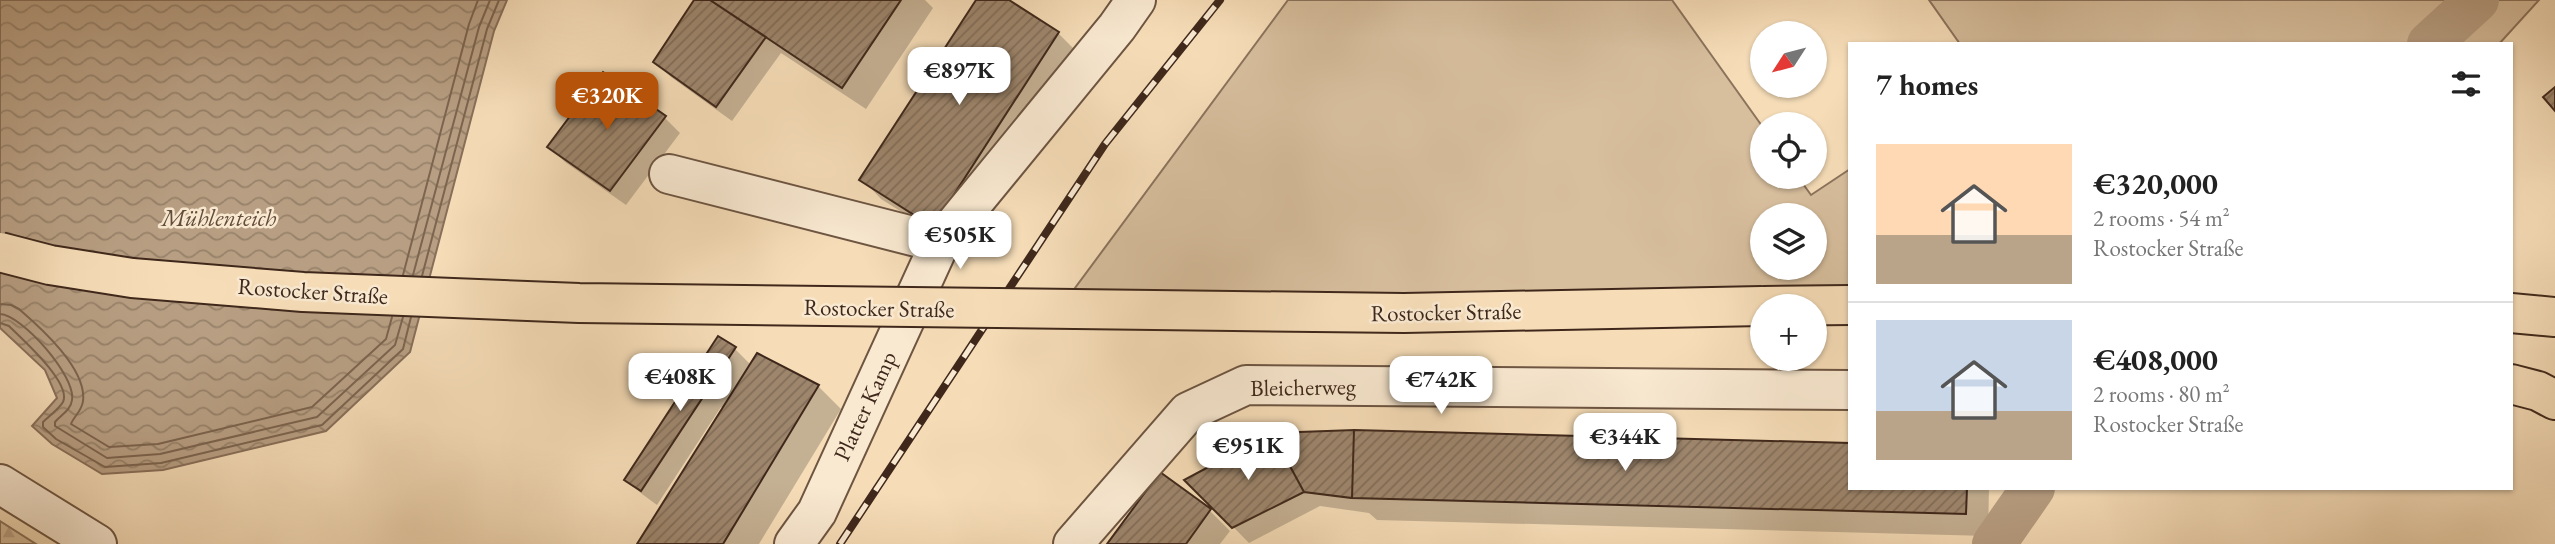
<!DOCTYPE html>
<html lang="en">
<head>
<meta charset="utf-8">
<style>
  :root { --surface:#fff; --page:#f6f6f6; --text:#222; --muted:#767676; --line:#e0e0e0; --accent:#b45309 }
  body { margin:0; font-family:"EB Garamond",serif; background:var(--page); color:var(--text); height:100vh; display:flex; flex-direction:column; font-size:26px; white-space:nowrap }
  * { box-sizing:border-box; margin:0 }
  p { font-size:23px; color:var(--muted) }
  .icon { flex:none; width:38px; height:38px; fill:none; stroke:currentColor; stroke-width:2; stroke-linecap:round; stroke-linejoin:round }
  .map { position:relative; flex:1; overflow:hidden }
  .drawer { position:absolute; left:1848px; top:42px; width:665px; height:448px; display:flex; flex-direction:column; background:var(--surface); border-radius:0px; box-shadow:0 2px 5px #0004 }
  .drawer>* { flex:none }
  .needle { width:46px; rotate:234deg }
  .fabs { position:absolute; left:1750px; top:21px; display:grid; gap:14px }
  .fabs a { display:grid; place-items:center; width:77px; height:77px; border-radius:50%; background:var(--surface); box-shadow:0 2px 5px #0004; font-size:35px }
  .price { position:absolute; translate:-50% -60px; padding:0 16px; border-radius:14px; background:#fff; color:#222; font-size:23px; line-height:46px; filter:drop-shadow(0 2px 4px #0008) }
  .price::after { content:''; position:absolute; left:50%; top:42px; width:21px; height:16px; margin-left:-10px; background:inherit; clip-path:polygon(0 0,100% 0,50% 100%) }
  .price.active { background:var(--accent); color:#fff }
  ul { padding:0; list-style:none }
  li { display:flex; align-items:center; gap:21px; height:175px; padding:0 28px }
  li+li { border-top:2px solid var(--line) }
  li span { display:grid; place-items:center; flex:none; width:196px; height:140px; border-radius:0px; color:#555 }
  li>.icon { margin-inline-start:auto }
  span .icon { width:84px; height:84px; fill:#fffc; stroke-width:1 }
  li b { font-size:30px }
  h2 { display:flex; justify-content:space-between; align-items:center; height:84px; padding:0 28px; font-size:30px }
  .map>svg:first-child { display:block }
  .green { fill:#d7be9d; stroke:#8b735c; stroke-width:2; fill-rule:evenodd }
  .forest { fill:url(#forest-firs); stroke:#8b735c; stroke-width:2 }
  .water { fill:url(#water-waves); stroke:#886f59; stroke-width:2 }
  .shadow { fill:#0003 }
  .lines { fill:none; stroke-linecap:round; stroke-linejoin:round }
  .shore { stroke:#7c644f; stroke-width:2 }
  .canal { stroke:#b89f83; stroke-width:44 }
  .building { fill:url(#building-hatch); stroke:#3f281b; stroke-width:2 }
  .minor-casing { stroke:#6d5542; stroke-width:42 }
  .major-casing { stroke:#3f281b; stroke-width:42 }
  .minor { stroke:#f9e9d1; stroke-width:38 }
  .major { stroke:#f6ddb8; stroke-width:38 }
  .rail-casing { stroke:#3f281b; stroke-width:8 }
  .rail { stroke:#f9e9d1; stroke-width:5; stroke-dasharray:16; stroke-linecap:butt }
  .major-bridge-casing { stroke:#3f281b; stroke-width:42; stroke-linecap:butt }
  .major-bridge { stroke:#f6ddb8; stroke-width:38 }
  .labels { text-anchor:middle; stroke-width:5; stroke-linejoin:round; paint-order:stroke }
  .street-label { font-size:23px; fill:#3f281b; stroke:#f9e9d1 }
  .water-label { font-size:24px; font-style:italic; fill:#634c3a; stroke:#f9e9d1 }
</style>
</head>
<body>
<div class="map">
<svg width="2555" height="544" viewBox="0 0 2555 544">
  <defs>
    <pattern id="forest-firs" width="22" height="20" patternUnits="userSpaceOnUse" patternTransform="scale(1.75)"><rect width="22" height="20" fill="#d7be9d"/><path d="M5 1l3.5 6h-7zM16 11l3.5 6h-7z" fill="#baa387"/></pattern>
    <pattern id="water-waves" width="16" height="10" patternUnits="userSpaceOnUse" patternTransform="scale(1.75)"><rect width="16" height="10" fill="#b89f83"/><path d="M0 5q4-4 8 0t8 0" fill="none" stroke="#97826a"/></pattern>
    <pattern id="building-hatch" width="6" height="6" patternUnits="userSpaceOnUse" patternTransform="scale(1.75)"><rect width="6" height="6" fill="#9e866d"/><path d="M-1 1l2-2M0 6l6-6M5 7l2-2" fill="none" stroke="#826e59"/></pattern>
  </defs>
  <rect width="100%" height="100%" fill="#f6ddb8"/>
  <filter id="stains"><feTurbulence type="fractalNoise" baseFrequency=".00286" numOctaves="4"/><feColorMatrix values="0 0 0 0 .2 0 0 0 0 .09 0 0 0 0 .02 0 0 0 .5 -.17"/></filter>
  <radialGradient id="worn" r=".72"><stop offset=".6" stop-color="#630" stop-opacity="0"/><stop offset="1" stop-color="#630" stop-opacity=".3"/></radialGradient>
  <path class="green" d="M1288,0H1672L1762,126V177H1798L1811,195L1850,169V305L1058,311ZM1762,215H1815V268H1762Z
    M1929,0H2539L2499,44H1960Z"/>
  <path class="forest" d="M0,521L36,544H0Z"/>
  <path class="water" d="M0,0H507L494,31L410,352L326,431L163,470L102,474L52,444L32,426L57,398L45,370L0,328Z"/>
  <path class="shadow" d="M697,0H925L933,8L866,109L781,53L732,121L671,77L655,62Z
    M978,0H1006L1058,33L1078,53L954,245L881,199L862,179Z
    M665,118L680,133L626,205L565,162L550,147Z
    M735,349L751,365L818,386L841,409L759,544H639L724,409L721,407L657,505L642,494L626,479Z
    M1160,474L1210,511L1230,531L1220,544H1109Z
    M1187,480L1989,488L1988,536L1377,520L1369,513L1320,506L1249,543Z"/>
  <g class="lines">
    <path class="shore" d="M403,275L469,24L478,0
      M413,275L479,27L490,0
      M422,276L487,29L499,0
      M0,304L11,305L19,309C41,328 87,369 83,401C82,411 74,416 71,424L109,447L158,444L312,407L386,339L392,317
      M0,314C22,315 76,376 72,400C71,410 61,415 55,422V426L107,458L160,454L317,417L395,345L403,317
      M0,323L9,326C21,338 72,383 63,402C59,409 49,416 43,422V427L56,439L105,467L161,463L322,425L403,349L411,317"/>
    <path class="canal" d="M2429,44L2477,0
      M1994,544L2033,488"/>
  </g>
  <path class="building" d="M694,0H710L766,37L716,107L653,62Z
    M710,0H901L842,88Z
    M976,0H1009L1059,32L933,227L859,180Z
    M603,72L666,116L610,191L547,147Z
    M2555,87V111L2543,97Z
    M718,336L736,347L641,491L624,480Z
    M757,353L819,385L723,544H637Z
    M1354,430L1352,498L1304,492L1272,433Z
    M1354,430L1850,443V488H1967L1966,514L1352,498Z
    M1272,433L1304,492L1232,528L1184,480Z
    M1160,472L1211,509L1186,544H1107Z"/>
  <g class="lines">
    <defs>
      <path id="minor" d="M669,174L940,243
        M0,484L97,544
        M794,544L817,512L940,243L1117,27L1136,0
        M1073,544L1188,412L1246,385L1850,390"/>
      <path id="major" d="M1764,306L1850,305
        M2511,313L2555,317
        M2511,384L2538,391L2555,400"/>
    </defs>
    <use href="#minor" class="minor-casing"/>
    <use href="#major" class="major-casing"/>
    <use href="#minor" class="minor"/>
    <use href="#major" class="major"/>
    <defs>
      <path id="rail" d="M840,544L1105,144L1220,0"/>
    </defs>
    <use href="#rail" class="rail-casing"/>
    <use href="#rail" class="rail"/>
    <defs>
      <path id="major-bridge" d="M0,252L50,265L132,278L303,292L579,303L1404,313L1762,306"/>
    </defs>
    <use href="#major-bridge" class="major-bridge-casing"/>
    <use href="#major-bridge" class="major-bridge"/>
  </g>
  <g class="labels">
    <g class="street-label">
      <text transform="translate(313 291) rotate(4)" y="8">Rostocker Straße</text>
      <text transform="translate(879 308) rotate(1)" y="8">Rostocker Straße</text>
      <text transform="translate(1446 312) rotate(-1)" y="8">Rostocker Straße</text>
      <text transform="translate(1303 387) rotate(-1)" y="8">Bleicherweg</text>
      <text transform="translate(865 406) rotate(-65)" y="8">Platter Kamp</text>
    </g>
    <g class="water-label">
      <text x="219" y="226">Mühlenteich</text>
    </g>
  </g>
  <rect width="100%" height="100%" filter="url(#stains)"/>
  <rect width="100%" height="100%" fill="url(#worn)"/>
</svg>
<div class="fabs">
<a><svg class="needle" viewBox="-14 -14 28 28"><path d="M0-13l5 13h-10z" fill="#e53935"/><path d="M0 13l5-13h-10z" fill="#767676"/></svg></a>
<a><svg class="icon" aria-label="locate" viewBox="0 0 24 24"><circle cx="12" cy="12" r="6"/><path d="M12 2v4M12 18v4M2 12h4M18 12h4"/></svg></a>
<a><svg class="icon" aria-label="layers" viewBox="0 0 24 24"><path d="M12 4l9 5-9 5-9-5zM3 14l9 5 9-5"/></svg></a>
<a>+</a>
</div>
<b class="price" style="left:959px;top:107px">€897K</b>
<b class="price active" style="left:607px;top:132px">€320K</b>
<b class="price" style="left:960px;top:271px">€505K</b>
<b class="price" style="left:680px;top:413px">€408K</b>
<b class="price" style="left:1441px;top:416px">€742K</b>
<b class="price" style="left:1625px;top:473px">€344K</b>
<b class="price" style="left:1248px;top:482px">€951K</b>
<section class="drawer">
<h2>7 homes<svg class="icon" aria-label="filters" viewBox="0 0 24 24"><path d="M4 7h16M4 17h16"/><circle cx="9" cy="7" r="2"/><circle cx="15" cy="17" r="2"/></svg></h2>
<ul>
<li><span style="background:linear-gradient(#ffd9b3 65%,#b9a48a 0)"><svg class="icon" aria-label="home" viewBox="0 0 24 24"><path d="M3 11l9-7 9 7M6 9v11h12V9"/></svg></span><div><b>€320,000</b><p>2 rooms · 54 m²</p><p>Rostocker Straße</p></div></li>
<li><span style="background:linear-gradient(#c9d6e8 65%,#b9a48a 0)"><svg class="icon" aria-label="home" viewBox="0 0 24 24"><path d="M3 11l9-7 9 7M6 9v11h12V9"/></svg></span><div><b>€408,000</b><p>2 rooms · 80 m²</p><p>Rostocker Straße</p></div></li>
</ul>
</section>
</div>
</body>
</html>
